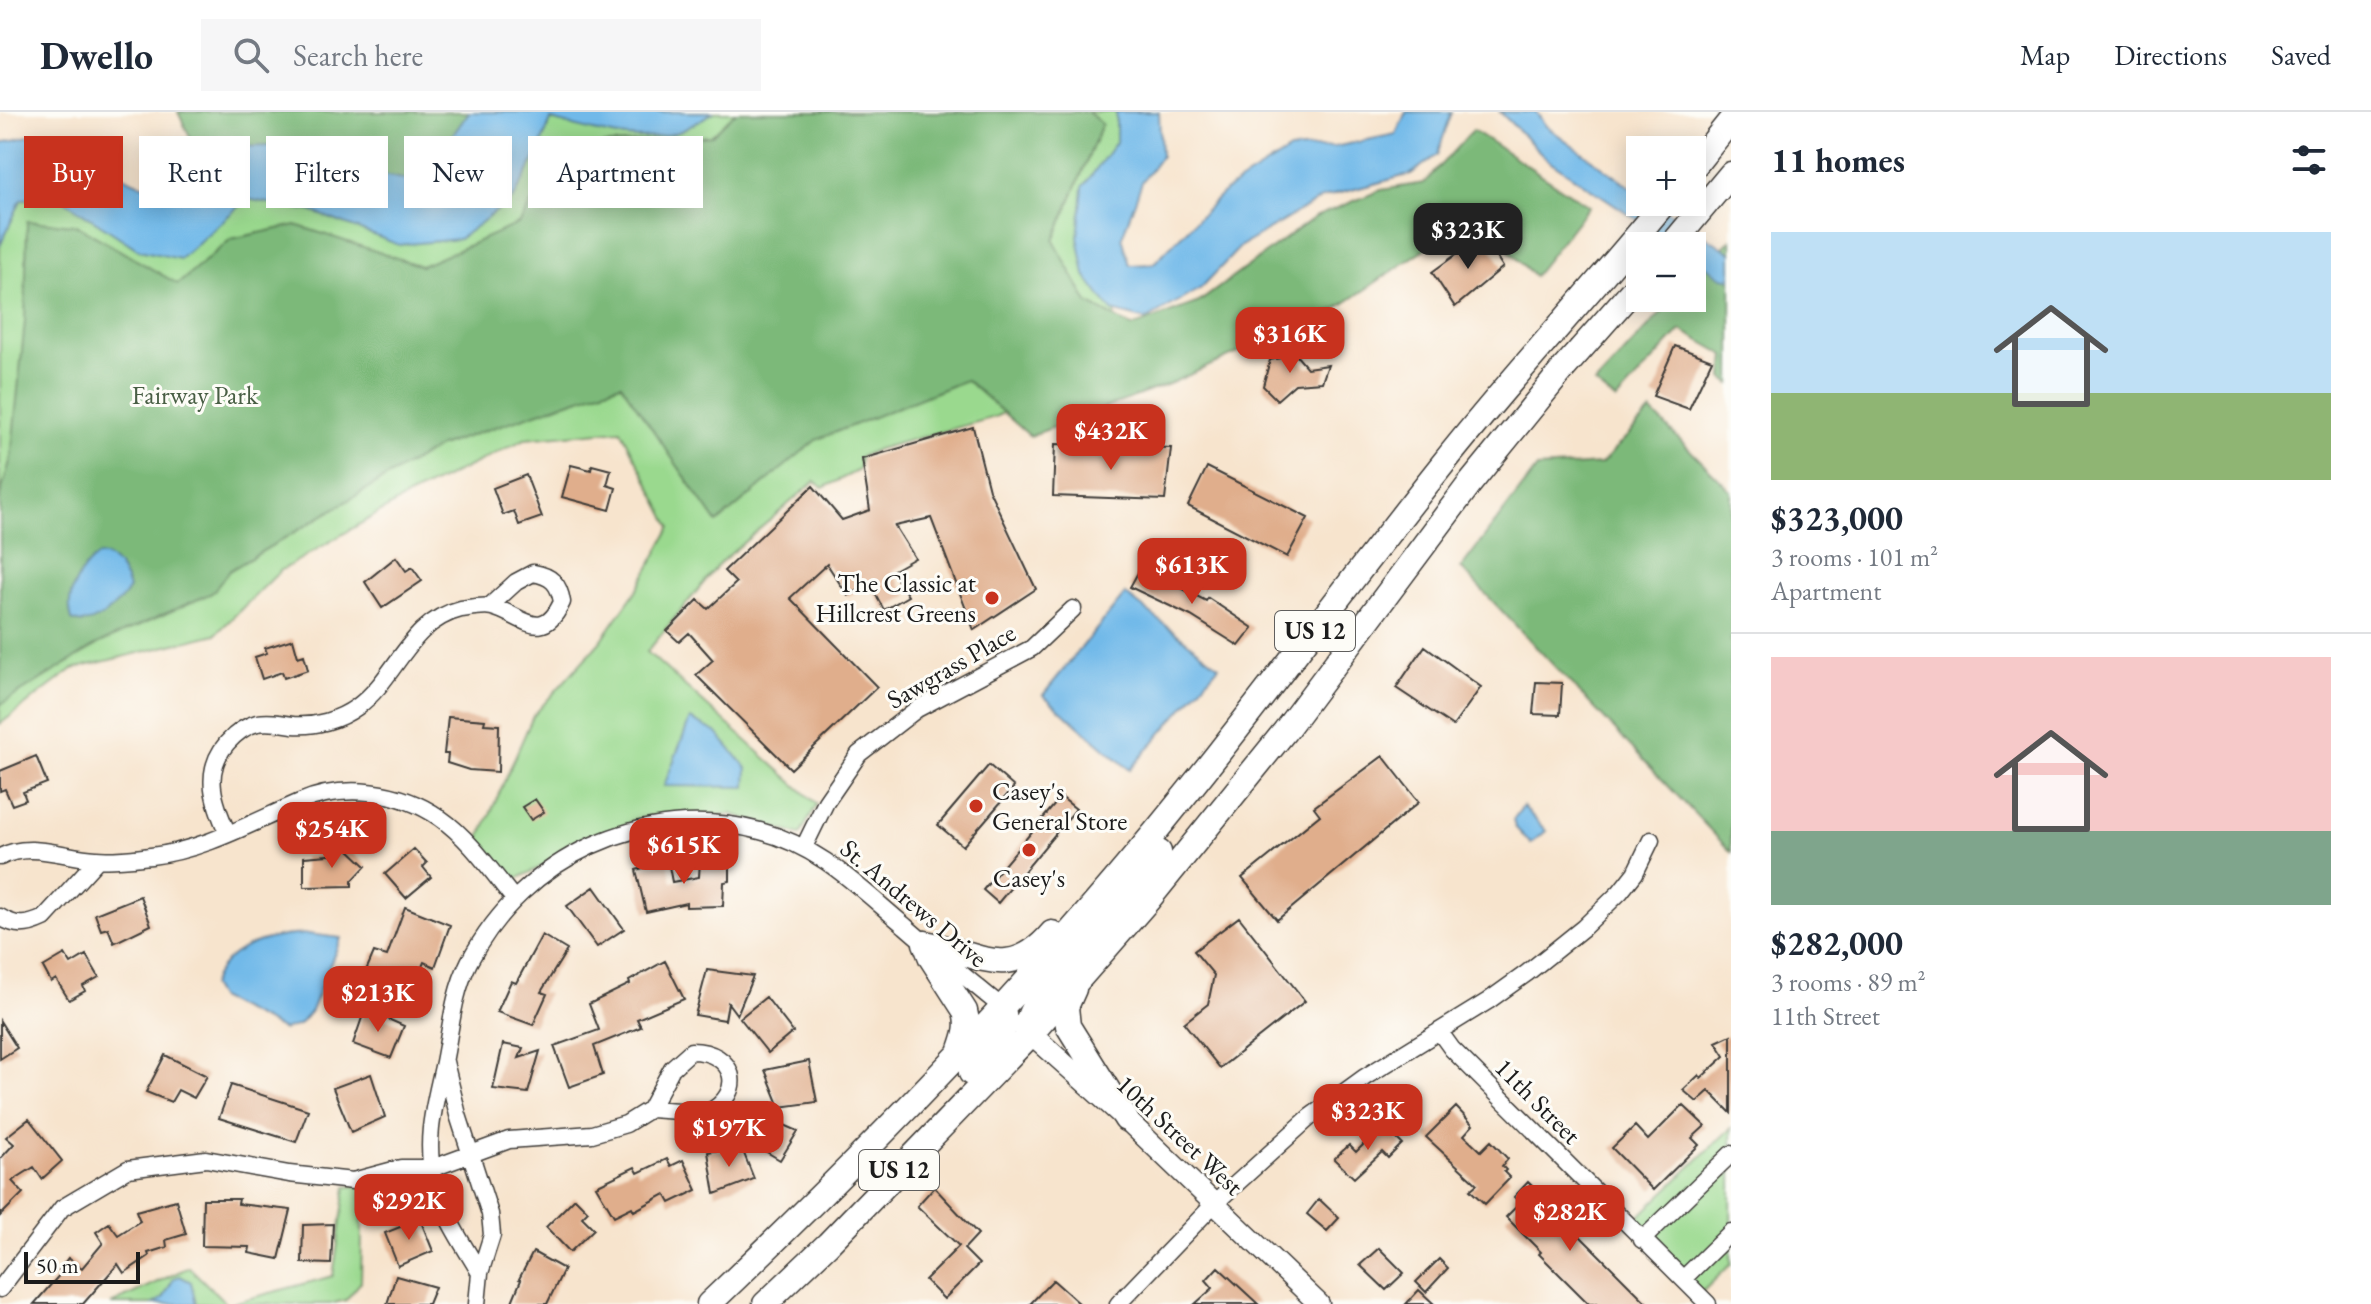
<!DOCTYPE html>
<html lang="en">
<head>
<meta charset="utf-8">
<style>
  :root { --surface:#fff; --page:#f6f6f7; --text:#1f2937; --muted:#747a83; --line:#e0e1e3; --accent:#c8321e }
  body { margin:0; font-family:"EB Garamond",serif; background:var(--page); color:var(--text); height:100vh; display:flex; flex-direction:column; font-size:30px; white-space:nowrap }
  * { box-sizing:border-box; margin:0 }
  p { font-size:26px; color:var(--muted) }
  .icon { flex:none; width:44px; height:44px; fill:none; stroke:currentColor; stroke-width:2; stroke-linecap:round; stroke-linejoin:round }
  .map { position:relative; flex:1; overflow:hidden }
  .details { display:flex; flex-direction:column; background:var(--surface); width:640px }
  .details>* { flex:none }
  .hud { position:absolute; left:24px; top:24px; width:760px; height:72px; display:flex; gap:16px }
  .fabs { position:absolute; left:1626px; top:24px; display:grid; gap:16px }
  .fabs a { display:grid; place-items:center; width:80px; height:80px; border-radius:0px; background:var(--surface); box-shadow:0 4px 20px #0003; font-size:40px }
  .scale { position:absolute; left:24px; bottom:20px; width:116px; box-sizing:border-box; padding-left:8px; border:4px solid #1c1c1c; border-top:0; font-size:22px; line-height:28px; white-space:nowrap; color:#1c1c1c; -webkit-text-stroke:6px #fdfcf7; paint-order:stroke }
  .price { position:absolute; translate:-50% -68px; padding:0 18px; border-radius:16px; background:var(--accent); color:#fff; font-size:26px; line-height:52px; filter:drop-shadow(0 2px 4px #0008) }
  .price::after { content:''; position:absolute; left:50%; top:48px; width:24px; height:18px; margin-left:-12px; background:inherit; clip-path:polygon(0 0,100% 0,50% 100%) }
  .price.current { background:#222; color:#fff }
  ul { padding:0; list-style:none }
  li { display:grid; align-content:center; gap:16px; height:424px; padding:0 40px }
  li+li { border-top:2px solid var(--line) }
  li span { display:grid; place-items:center; height:248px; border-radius:0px; color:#555 }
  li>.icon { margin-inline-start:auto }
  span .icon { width:144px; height:144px; fill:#fffc; stroke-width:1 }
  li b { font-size:34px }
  h2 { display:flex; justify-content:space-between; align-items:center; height:96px; padding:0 40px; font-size:34px }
  .chip { padding:0 28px; border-radius:0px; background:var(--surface); box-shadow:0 4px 20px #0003; font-size:28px; line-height:72px }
  .chip.current { background:var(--accent); color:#fff }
  header { display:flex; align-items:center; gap:48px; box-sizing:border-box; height:112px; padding:0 40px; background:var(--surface); border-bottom:2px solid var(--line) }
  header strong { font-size:38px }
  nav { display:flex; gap:44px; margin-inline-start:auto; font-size:28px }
  .search { width:560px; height:72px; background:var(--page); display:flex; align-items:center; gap:20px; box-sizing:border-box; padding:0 28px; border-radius:0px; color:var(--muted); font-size:30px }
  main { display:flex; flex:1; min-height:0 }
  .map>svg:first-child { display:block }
  .green { fill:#9ad98e; stroke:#5b7a55; stroke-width:2 }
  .forest { fill:#7bb979; stroke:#4c6a4a; stroke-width:2 }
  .water { fill:#71b9e9; stroke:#466a82; stroke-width:2 }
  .building { fill:#e0ae8c }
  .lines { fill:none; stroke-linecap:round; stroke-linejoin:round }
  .minor-casing { stroke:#3d3a37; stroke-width:19 }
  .tertiary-casing { stroke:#3d3a37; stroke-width:23 }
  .primary-casing { stroke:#3d3a37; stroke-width:27 }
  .minor { stroke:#fff; stroke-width:16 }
  .tertiary { stroke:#fff; stroke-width:20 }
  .primary { stroke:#fff; stroke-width:24 }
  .poi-dot { fill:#c8321e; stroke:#fdfcf7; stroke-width:3 }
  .labels { text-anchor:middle; stroke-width:6; stroke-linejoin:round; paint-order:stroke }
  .shield { fill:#fdfcf7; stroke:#605f5e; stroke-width:2 }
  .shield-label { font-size:24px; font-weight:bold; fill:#1c1c1c }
  .park-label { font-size:26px; fill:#485e44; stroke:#fdfcf7 }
  .poi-label { font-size:26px; fill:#1c1c1c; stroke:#fdfcf7; text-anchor:end }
  .street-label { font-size:26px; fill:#1c1c1c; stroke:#fdfcf7 }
</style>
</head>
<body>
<header>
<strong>Dwello</strong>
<div class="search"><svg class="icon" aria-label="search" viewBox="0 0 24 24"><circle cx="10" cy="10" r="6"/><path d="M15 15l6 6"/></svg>Search here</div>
<nav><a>Map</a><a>Directions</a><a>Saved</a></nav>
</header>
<main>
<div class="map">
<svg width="1731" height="1192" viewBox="0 0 1731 1192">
  <rect width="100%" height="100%" fill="#fdfcf7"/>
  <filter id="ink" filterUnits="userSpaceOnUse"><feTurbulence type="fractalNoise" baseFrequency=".0125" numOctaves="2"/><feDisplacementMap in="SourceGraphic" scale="16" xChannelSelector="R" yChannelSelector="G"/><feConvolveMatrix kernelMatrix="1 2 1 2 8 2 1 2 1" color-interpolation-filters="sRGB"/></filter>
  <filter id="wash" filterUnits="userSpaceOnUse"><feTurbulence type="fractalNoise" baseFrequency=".006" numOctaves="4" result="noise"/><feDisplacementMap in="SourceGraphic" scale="32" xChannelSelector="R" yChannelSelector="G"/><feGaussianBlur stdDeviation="1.8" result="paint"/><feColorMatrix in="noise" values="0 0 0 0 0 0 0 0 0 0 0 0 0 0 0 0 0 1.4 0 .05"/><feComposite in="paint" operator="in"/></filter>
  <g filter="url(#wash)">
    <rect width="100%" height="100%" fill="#f7e4cd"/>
    <path class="green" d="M500,0H1138L1114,78L1118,169L1111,246L995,305L878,337L860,345L859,358L823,376L815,369L719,452L647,540L817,692L800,723L731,702L631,710L515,768L479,727L533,604L600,530L638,476L671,415L621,318L525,327L408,384L280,459L216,522L73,557L0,612V72L148,94Z
      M1731,1016V1152L1699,1183L1629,1114Z
      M363,1073L361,1170L346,1188L330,1192H229L333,1164L346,1075Z
      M189,1155L227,1192H111Z"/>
    <path class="forest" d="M178,0H500L457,86L211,69Z
      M736,0H1088L1102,12L1054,129L1088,191L1132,215L1199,190L1315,105L1381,78L1424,71L1473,18L1589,94L1534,164L1474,104L1336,197L1169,272L1030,324L966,268L816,328L717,411L621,272L440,334L229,459L212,481L100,531L0,593V384L11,346L25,209L27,109L76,113L178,172L231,127L296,113L421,154L520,111L562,36L711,24Z
      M1731,127V272L1723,266L1725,243L1681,218L1616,289L1595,272L1675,186H1692V168Z
      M1651,299L1731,379V740L1461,456L1537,356L1601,352Z"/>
    <path class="water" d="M469,0H714C703,6 692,14 681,19C640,36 591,18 551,8L538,40L514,86L459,127L399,133L311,99L247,87L180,147L139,138L54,82L21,88L0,134L1,31L32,23L68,35L103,55L153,78L230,35L276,34L330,53L413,69L433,51Z
      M1116,0H1159L1161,44L1142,70L1122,125L1130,153L1153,152L1225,79L1290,38L1334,35L1396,22L1406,0H1452L1437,43L1411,62L1322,86L1241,134L1201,176L1146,208L1112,199L1085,163L1078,125L1083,75L1116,30Z
      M1500,0H1536L1546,14L1640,82V90H1653L1731,141V167L1721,165L1692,144V134H1677L1548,48Z
      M99,443C116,444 124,462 129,476C119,493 92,519 72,508C64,484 79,457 99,443Z
      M1125,482L1219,554L1130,658L1043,583Z
      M690,607L716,620L747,656L746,675L664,674Z
      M1523,694L1546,719L1531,732L1515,715L1513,708Z
      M308,822L341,826L311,899L299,913L283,918L218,886L211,874C225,833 270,823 308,822Z
      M180,1164L191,1170L196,1192H153L163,1186L174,1166Z"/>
    <g id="blocks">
      <path class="building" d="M1483,123L1503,155L1455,195L1432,160Z
        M1675,234L1712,248L1689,297L1653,284Z
        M1296,243L1307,256L1328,253L1322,270L1295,272L1277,288L1263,274L1270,248Z
        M973,315L989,378L1036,477L974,518L931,406L895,414L915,446L892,459L908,484L884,498L870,472L848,484L827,452L790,486L877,575L791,657L696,563L713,548L689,521L679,530L667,519L698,488L708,497L736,471L724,459L813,374L842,408L870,398L862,347Z
        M1055,332L1171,336L1165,388L1053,384Z
        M571,353L591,358L592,353L611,358L607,373L616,376L610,398L562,385Z
        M1207,355L1308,406L1287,445L1188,394Z
        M526,363L542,405L519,413L514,399L503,403L493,376Z
        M396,445L406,459L412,455L422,469L382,496L365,470Z
        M1141,455L1206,489L1208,486L1253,516L1239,534L1191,504L1130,475Z
        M293,527L298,545L304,543L308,558L284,566L282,560L262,567L255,545L267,541L265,536Z
        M1425,534L1481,575L1453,614L1396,576Z
        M1536,570L1562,571L1560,603L1533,602Z
        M448,605L485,608L484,612L499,613L498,660L469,658L447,651L448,642H444Z
        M36,644L47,671L23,680L26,688L12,693L5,677L0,679V659Z
        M1383,644L1419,690L1277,808L1242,766L1320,703L1314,695Z
        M989,653L1014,675L963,734L938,713Z
        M1061,685L1076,697L998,791L983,778Z
        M535,687L544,700L531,708L522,695Z
        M347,736L366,754L352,769V774L304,775V745L341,742Z
        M414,737L427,751L423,755L431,765L406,786L385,762Z
        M730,748V769L724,770L723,794L686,795V791L646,800L636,758L668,749L672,770L699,765L700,749Z
        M594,775L624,817L597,835L567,794Z
        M140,784L151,813L114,831L108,816L101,818L95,802Z
        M405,795L450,813L435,855L424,850L407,890L359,875L374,840L387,844Z
        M1239,805L1305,889L1220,956L1184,911L1208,892L1214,863L1194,839Z
        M542,823L567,838L541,880L547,882L533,913L497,900L511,869L516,871Z
        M65,842L71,852L86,843L99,865L83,874L85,879L69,888L56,867L51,870L43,855Z
        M665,849L684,887L637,907L641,915L594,934L603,963L569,975L554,934L599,918L589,892L630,872L629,869Z
        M707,858L753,864L737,903L728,891L725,908L695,903Z
        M766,885L793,920L768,941L740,906Z
        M365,897L404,914L391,946L353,932Z
        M0,909L17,936L0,947Z
        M1731,923V1001L1709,979L1697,990L1683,978L1699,963L1701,966L1725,944L1716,930Z
        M503,932L523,936L519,946L540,939L528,981L493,977Z
        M165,943L207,964L194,986L178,978L171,990L146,980Z
        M809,949L817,990L780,995L765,958Z
        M371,962L385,1005L351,1020L333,976Z
        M231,973L308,998L296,1030L219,1006Z
        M1683,993L1705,1014L1692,1026L1699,1033L1653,1078L1612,1036L1635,1014L1648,1028Z
        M1456,995L1473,1013L1464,1023L1481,1039L1491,1029L1508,1047L1502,1054L1506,1058L1504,1060L1510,1066L1485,1092L1470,1078L1477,1072L1426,1025Z
        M759,1002L798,1019L780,1048L743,1026Z
        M29,1007L62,1049L42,1067L34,1055L12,1069L23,1081L0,1104V1047L14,1032L6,1025Z
        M1383,1013L1402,1032L1388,1046L1382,1040L1354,1066L1334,1047L1349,1033L1356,1040Z
        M741,1034L754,1067L715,1082L708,1040Z
        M667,1047L671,1054L683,1048L697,1078L670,1091L665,1082L634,1099L632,1095L614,1104L596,1074L635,1055L638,1061Z
        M1528,1070L1548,1089L1541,1096L1556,1114L1563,1107L1648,1192H1589L1539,1142L1541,1140L1506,1105L1520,1091L1514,1085Z
        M934,1075L978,1122L964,1137L979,1152L944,1187L925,1168L959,1134L917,1094Z
        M575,1086L588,1099L582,1105L594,1117L570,1140L546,1115Z
        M203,1087H239L238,1092L291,1098L279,1147L249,1141L250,1135L202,1134Z
        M1319,1087L1339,1106L1327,1119L1307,1102Z
        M176,1088L186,1122L166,1128L167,1135L148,1141L149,1144L124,1161L118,1152L83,1192H34L62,1160L59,1158L68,1146L82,1156L103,1131L96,1120L109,1111L118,1123L140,1109L136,1099Z
        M420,1107L433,1139L398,1154L385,1121Z
        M333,1112L331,1152L302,1151L303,1113Z
        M1379,1136L1404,1161L1386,1178L1360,1153Z
        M533,1140L564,1157L547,1192H511L521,1168L519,1167Z
        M1439,1147L1448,1156L1426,1180L1416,1170Z
        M1218,1155L1258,1192H1195L1213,1176L1206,1168Z
        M396,1164L435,1175L428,1192H387Z
        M1053,1168L1080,1192H1030Z
        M1419,1178L1434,1192H1406Z"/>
    </g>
  </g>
  <g filter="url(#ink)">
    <use href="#blocks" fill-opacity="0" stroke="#3d3a37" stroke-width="2"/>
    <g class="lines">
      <defs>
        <path id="minor" d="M228,722C214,691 202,660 227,631C235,622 245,614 257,611C269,609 280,611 293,613C315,615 339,608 357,595C397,566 408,510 461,497C469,496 484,493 492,495C521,502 542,534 562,490C559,472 552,464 533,461L516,470L490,494
          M804,735L826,690L859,642L917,597L1032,536L1073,497
          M0,745C30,729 63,745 96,747C113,749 133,746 151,744C204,738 251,711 300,690C344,671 400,678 440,706C469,726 492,760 514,787
          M0,805C16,815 27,814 44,806L97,748
          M1439,919L1452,937L1708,1192
          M445,950L458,1003L490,1102L492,1123L480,1161L477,1192
          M1642,1128L1731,1042
          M480,1161C463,1132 442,1102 434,1069C424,1025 435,992 444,950C451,916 453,882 469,850C525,744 643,689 760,719C821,735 858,775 905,814C937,842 970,869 1003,896
          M1683,1167L1731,1120
          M0,1177L62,1096L128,1057L206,1047L289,1062L353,1069L401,1056H433L509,1028L592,1022L626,1012L650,997L672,956L691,939C735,939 747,981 707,1001L650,997
          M1118,1192L1215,1091L1310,1005L1365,965L1488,889L1527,861L1583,816L1620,780L1635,761L1651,728"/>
        <path id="tertiary" d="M1020,912L1126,1007L1319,1192"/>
        <path id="primary" d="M1692,57L1731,8
          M1671,134L1731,62
          M925,831C976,840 1009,872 1052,821
          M925,831L931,846L965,899C969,913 966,923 961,937
          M1074,877L1066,895L1068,914L1126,1007
          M1028,917L1027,910L1031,900L1040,883L1116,797L1159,740
          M971,961C991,940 1010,927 1003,896
          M709,1192C851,1057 988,918 1115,768C1229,634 1332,491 1442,353C1513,263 1592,179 1665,90
          M765,1192L828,1132L1031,922L1149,787L1285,619L1468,374L1564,256L1640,170"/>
      </defs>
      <use href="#minor" class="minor-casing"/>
      <use href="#tertiary" class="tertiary-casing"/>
      <use href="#primary" class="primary-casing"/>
      <use href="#minor" class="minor"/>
      <use href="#tertiary" class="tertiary"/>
      <use href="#primary" class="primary"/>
    </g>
  </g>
  <g class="poi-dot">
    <circle cx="992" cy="486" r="8"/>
    <circle cx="976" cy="694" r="8"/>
    <circle cx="1029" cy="738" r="8"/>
  </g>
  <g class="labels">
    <g class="shield">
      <rect x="1275" y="499" width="80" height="40" rx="6"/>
      <rect x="859" y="1038" width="80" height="40" rx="6"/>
    </g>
    <g class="shield-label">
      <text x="1315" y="527">US 12</text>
      <text x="899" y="1066">US 12</text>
    </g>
    <g class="park-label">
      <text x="195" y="292">Fairway Park</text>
    </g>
    <g class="poi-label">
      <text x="976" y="480">The Classic at<tspan x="976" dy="30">Hillcrest Greens</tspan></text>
      <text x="992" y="688" text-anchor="start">Casey's<tspan x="992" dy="30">General Store</tspan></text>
      <text x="1029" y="775" text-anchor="middle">Casey's</text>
    </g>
    <g class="street-label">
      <text transform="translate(951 554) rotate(-30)" y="9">Sawgrass Place</text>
      <text transform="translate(914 791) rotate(40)" y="9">St. Andrews Drive</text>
      <text transform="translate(1538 989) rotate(45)" y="9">11th Street</text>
      <text transform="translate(1180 1023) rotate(43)" y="9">10th Street West</text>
    </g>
  </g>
</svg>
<div class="fabs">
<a>+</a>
<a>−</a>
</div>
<div class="scale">50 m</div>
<b class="price current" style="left:1468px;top:159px">$323K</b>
<b class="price" style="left:1290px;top:263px">$316K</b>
<b class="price" style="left:1111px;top:360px">$432K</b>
<b class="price" style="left:1192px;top:494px">$613K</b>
<b class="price" style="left:332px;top:758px">$254K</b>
<b class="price" style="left:684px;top:774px">$615K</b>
<b class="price" style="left:378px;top:922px">$213K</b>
<b class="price" style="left:1368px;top:1040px">$323K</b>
<b class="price" style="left:729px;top:1057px">$197K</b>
<b class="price" style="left:409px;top:1130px">$292K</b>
<b class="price" style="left:1570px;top:1141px">$282K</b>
<div class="hud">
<a class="chip current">Buy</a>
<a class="chip">Rent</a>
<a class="chip">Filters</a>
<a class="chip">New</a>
<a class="chip">Apartment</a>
</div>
</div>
<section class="details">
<h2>11 homes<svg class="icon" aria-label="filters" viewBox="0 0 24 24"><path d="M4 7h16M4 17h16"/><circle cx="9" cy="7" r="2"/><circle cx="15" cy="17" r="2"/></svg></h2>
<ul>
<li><span style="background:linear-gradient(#bfe0f5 65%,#8fb573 0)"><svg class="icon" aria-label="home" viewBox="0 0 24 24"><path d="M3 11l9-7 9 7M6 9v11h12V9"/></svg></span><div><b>$323,000</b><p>3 rooms · 101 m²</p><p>Apartment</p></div></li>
<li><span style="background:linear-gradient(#f6c9c9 70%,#7fa58c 0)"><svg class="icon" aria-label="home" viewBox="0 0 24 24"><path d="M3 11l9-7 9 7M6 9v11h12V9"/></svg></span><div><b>$282,000</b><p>3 rooms · 89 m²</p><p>11th Street</p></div></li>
</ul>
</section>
</main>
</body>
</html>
